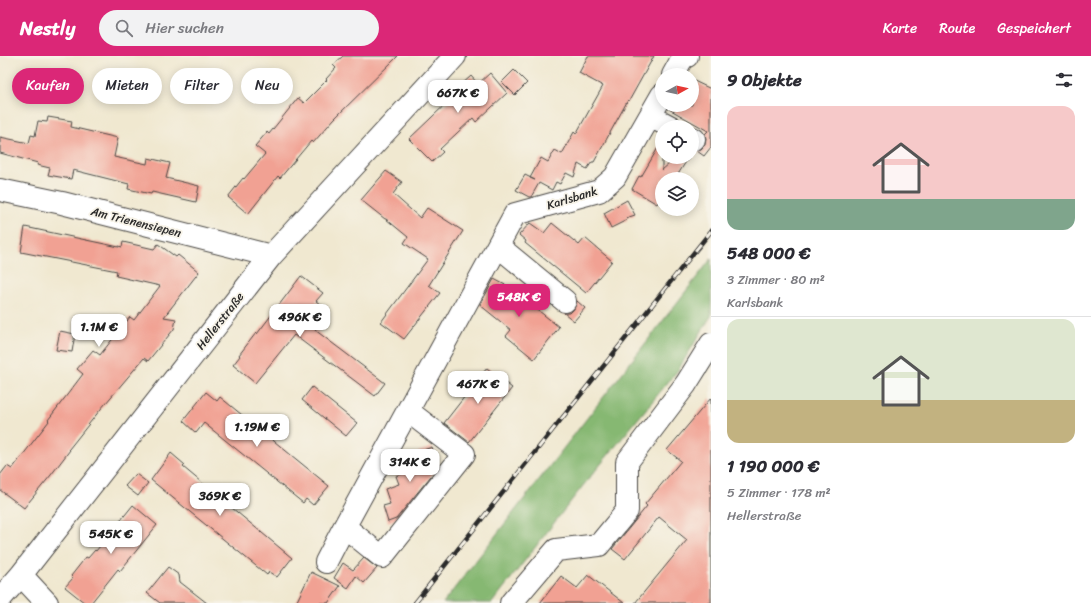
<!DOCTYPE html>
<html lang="de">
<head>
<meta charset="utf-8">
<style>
  :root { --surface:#fff; --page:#f2f2f3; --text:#2b2b33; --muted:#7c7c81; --line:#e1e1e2; --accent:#db2777 }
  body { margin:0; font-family:Sriracha,sans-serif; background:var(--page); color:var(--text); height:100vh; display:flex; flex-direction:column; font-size:15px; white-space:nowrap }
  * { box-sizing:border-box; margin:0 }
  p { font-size:13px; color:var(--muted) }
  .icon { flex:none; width:22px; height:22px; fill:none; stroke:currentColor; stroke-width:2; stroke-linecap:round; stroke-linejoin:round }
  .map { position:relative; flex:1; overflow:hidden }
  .side { display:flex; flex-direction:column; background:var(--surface); width:380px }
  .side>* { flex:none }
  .banner { position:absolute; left:12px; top:12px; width:380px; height:36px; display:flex; gap:8px }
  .needle { width:26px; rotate:82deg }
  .tools { position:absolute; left:655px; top:12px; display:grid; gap:8px }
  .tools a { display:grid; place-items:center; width:44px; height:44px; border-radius:50%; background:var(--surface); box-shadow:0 2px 10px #0003; font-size:20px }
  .price { position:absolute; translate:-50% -34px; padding:0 9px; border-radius:8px; background:#fff; color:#222; font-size:13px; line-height:26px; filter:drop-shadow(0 1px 2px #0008) }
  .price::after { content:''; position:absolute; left:50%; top:24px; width:12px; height:9px; margin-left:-6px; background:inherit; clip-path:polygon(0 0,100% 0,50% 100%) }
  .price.active { background:var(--accent); color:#fff }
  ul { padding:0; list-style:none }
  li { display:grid; align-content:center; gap:8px; height:212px; padding:0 16px }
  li+li { border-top:1px solid var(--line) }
  li span { display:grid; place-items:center; height:124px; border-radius:12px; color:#555 }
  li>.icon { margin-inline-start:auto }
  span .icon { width:72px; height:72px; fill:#fffc; stroke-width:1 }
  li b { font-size:17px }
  h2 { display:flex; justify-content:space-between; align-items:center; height:48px; padding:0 16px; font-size:17px }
  .tag { padding:0 14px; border-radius:18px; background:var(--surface); box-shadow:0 2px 10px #0003; font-size:14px; line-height:36px }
  .tag.active { background:var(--accent); color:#fff }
  header { display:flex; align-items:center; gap:24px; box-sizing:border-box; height:56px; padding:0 20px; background:var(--accent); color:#fff }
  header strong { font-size:19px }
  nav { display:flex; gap:22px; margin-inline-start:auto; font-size:14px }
  .search { width:280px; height:36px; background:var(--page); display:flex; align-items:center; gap:10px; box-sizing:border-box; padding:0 14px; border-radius:22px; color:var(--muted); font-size:15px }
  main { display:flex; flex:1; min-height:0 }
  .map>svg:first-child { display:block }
  .forest { fill:#86b872; stroke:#58724e }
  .building { fill:#f1a193 }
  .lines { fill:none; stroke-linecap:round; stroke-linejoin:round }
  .minor-casing { stroke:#494744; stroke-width:24 }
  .minor { stroke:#fff; stroke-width:22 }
  .rail-casing { stroke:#2b2b2b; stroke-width:4.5 }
  .rail { stroke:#f7f3e8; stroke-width:3; stroke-dasharray:9; stroke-linecap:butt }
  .labels { text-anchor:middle; stroke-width:3.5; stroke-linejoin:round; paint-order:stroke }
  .street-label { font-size:12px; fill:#2b2b2b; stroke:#f7f3e8 }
</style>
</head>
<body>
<header>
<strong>Nestly</strong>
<div class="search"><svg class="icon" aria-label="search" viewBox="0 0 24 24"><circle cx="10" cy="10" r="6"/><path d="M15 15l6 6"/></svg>Hier suchen</div>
<nav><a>Karte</a><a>Route</a><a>Gespeichert</a></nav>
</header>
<main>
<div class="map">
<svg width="711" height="547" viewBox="0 0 711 547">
  <rect width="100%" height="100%" fill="#f7f3e8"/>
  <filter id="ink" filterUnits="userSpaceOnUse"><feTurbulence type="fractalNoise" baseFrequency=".025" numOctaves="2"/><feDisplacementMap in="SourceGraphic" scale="8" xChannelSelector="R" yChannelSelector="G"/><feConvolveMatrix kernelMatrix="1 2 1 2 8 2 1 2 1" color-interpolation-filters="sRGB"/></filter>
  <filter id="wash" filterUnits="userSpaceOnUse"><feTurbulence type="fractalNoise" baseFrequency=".012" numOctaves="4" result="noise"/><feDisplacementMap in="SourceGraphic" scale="16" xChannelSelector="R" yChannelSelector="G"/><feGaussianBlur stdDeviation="0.9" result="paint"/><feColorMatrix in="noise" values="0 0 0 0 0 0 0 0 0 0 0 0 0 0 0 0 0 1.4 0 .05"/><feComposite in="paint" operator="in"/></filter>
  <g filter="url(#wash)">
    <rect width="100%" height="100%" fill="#f0e8d0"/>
    <path class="forest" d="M711,203V260L678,314L582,431L492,547H443Z"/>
    <g id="blocks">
      <path class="building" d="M343,0H398L334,63L313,87L311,85L280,122L278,120L248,158L228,141L243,122L244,123L265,98L255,90L267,76L269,78L298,42L304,47L327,24L326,23L336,12L333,9Z
        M588,0H654L629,45L628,44L594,106H592L587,113L578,108L574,121L566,117L560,128L556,126L552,134L539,127L531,141H529L516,134L525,119L535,124L530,122L541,102L548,106L555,94L562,98L574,76L576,78L603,30L579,17Z
        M514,14L527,27L515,39L502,26Z
        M490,17L507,37L476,66L473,62L440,93L443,96L432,106L409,83L453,41L451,38L471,20L478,28Z
        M692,24L711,33V91L704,100L697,95L701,93L705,89L706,83L705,78L708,75L669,53L671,49H692Z
        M48,61L72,65L71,71L118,82L114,101L147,108L148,102L170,107L166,122L199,130L196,146L152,136L151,138L128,133L129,128L73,114L71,123L48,119L50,112L37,109L38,107L0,97V81L29,87L31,79L35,80L38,65L47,66Z
        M662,85V114L677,101H689L675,123H662V140L657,148L632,133L639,120L641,121Z
        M386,115L402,126L393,138L420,162L427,152L463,175L429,229L440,237L404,283L381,266L428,203L404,187L408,181L386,163H385L361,144Z
        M627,144L635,159L626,162L627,164L611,172L604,157Z
        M530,167L544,177L552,167L579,189L585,182L612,205L586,237L525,187L526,185L519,179Z
        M25,171L119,191V190L122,191L123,186L154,193L158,188L176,201L178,199L199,216L164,261L176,263L174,273L148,305L144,302L100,354L69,393L70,394L51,419L24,452L0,434V419L7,410L12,413L49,365L48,364L83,318L77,313L93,294L100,299L130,261L134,264L160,230L116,220L117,215L21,196Z
        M301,220L323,237L316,245L324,251L323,252L329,257L315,274L385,327L375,340L294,279L255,327L233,309L240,300L239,299L256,277L257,278Z
        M494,223L509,231L559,271L534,303L506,280L511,274L480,249Z
        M577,245L585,252L574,265L564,257H570L574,253Z
        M60,275L75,278L72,296L56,294Z
        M487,312L512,332L469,386L444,367Z
        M312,331L357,367L346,380L302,344Z
        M206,336L217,345L220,341L329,430L313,449L306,443L303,447L204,367L196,377L183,365Z
        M711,342V547H635L687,484L659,461L625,503L612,493L647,450L645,448L681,405L667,394Z
        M432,391L439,410L396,463L388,466L383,450L390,448L385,433L399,428L396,420L410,415L407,407L420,403L418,396Z
        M171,397L185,409L183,411L292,502L277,521L269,516L267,519L151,424Z
        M136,418L148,427L138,440L125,430Z
        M133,449L157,469L120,515L118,513L91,547H85L65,531L73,522L71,520L86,501L88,502L95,494L96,495Z
        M364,502L377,512L364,527L356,520L348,532L334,522L343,507L353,514Z
        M168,511L179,519L180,526L207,547H160L147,537Z
        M311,516L340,530L328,547H296Z
        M588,519L624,547H540L561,520L577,532Z"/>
    </g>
  </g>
  <g filter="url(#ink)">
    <use href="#blocks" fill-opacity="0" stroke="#494744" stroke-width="1"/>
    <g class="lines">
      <defs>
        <path id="minor" d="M673,19L683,1L687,0
          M650,60L671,71
          M692,82L694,83
          M0,134L62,147L271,200
          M498,190L565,245
          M345,471L382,501L464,398L408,355
          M326,506L341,477L515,158L599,135L615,121L662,39
          M21,519L47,547
          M0,543L21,519L256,219L271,200L455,0
          M511,547L556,494L599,489L627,455V406L686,328L711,288"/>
      </defs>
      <use href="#minor" class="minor-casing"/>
      <use href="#minor" class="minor"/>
      <defs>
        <path id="rail" d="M415,547L711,175"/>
      </defs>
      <use href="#rail" class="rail-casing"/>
      <use href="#rail" class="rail"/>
    </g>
  </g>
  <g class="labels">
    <g class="street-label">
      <text transform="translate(572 142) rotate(-17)" y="4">Karlsbank</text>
      <text transform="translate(136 166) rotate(14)" y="4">Am Trienensiepen</text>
      <text transform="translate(220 265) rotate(-52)" y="4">Hellerstraße</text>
    </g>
  </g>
</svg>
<div class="tools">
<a><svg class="needle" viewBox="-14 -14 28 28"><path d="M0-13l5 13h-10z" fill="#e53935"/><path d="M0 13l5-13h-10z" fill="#7c7c81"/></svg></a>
<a><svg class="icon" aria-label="locate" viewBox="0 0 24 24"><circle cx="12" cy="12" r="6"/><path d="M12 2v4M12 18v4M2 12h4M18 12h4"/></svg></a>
<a><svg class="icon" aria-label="layers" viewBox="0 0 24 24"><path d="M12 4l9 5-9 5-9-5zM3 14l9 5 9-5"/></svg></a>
</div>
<b class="price" style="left:458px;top:58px">667K €</b>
<b class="price active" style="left:519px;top:262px">548K €</b>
<b class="price" style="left:300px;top:282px">496K €</b>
<b class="price" style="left:99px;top:292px">1.1M €</b>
<b class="price" style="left:478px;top:349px">467K €</b>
<b class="price" style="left:257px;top:392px">1.19M €</b>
<b class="price" style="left:410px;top:427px">314K €</b>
<b class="price" style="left:220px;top:461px">369K €</b>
<b class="price" style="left:111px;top:499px">545K €</b>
<div class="banner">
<a class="tag active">Kaufen</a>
<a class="tag">Mieten</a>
<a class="tag">Filter</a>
<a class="tag">Neu</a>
</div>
</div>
<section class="side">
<h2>9 Objekte<svg class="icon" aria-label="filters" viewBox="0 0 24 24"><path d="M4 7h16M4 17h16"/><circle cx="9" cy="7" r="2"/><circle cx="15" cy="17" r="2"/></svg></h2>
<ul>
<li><span style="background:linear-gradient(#f6c9c9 75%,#7fa58c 0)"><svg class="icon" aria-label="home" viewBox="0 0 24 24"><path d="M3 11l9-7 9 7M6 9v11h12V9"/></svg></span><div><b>548 000 €</b><p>3 Zimmer · 80 m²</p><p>Karlsbank</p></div></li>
<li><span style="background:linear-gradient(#dfe7d0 65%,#c2b280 0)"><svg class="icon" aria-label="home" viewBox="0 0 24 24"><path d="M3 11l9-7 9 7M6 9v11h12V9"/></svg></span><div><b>1 190 000 €</b><p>5 Zimmer · 178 m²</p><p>Hellerstraße</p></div></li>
</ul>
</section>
</main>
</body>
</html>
